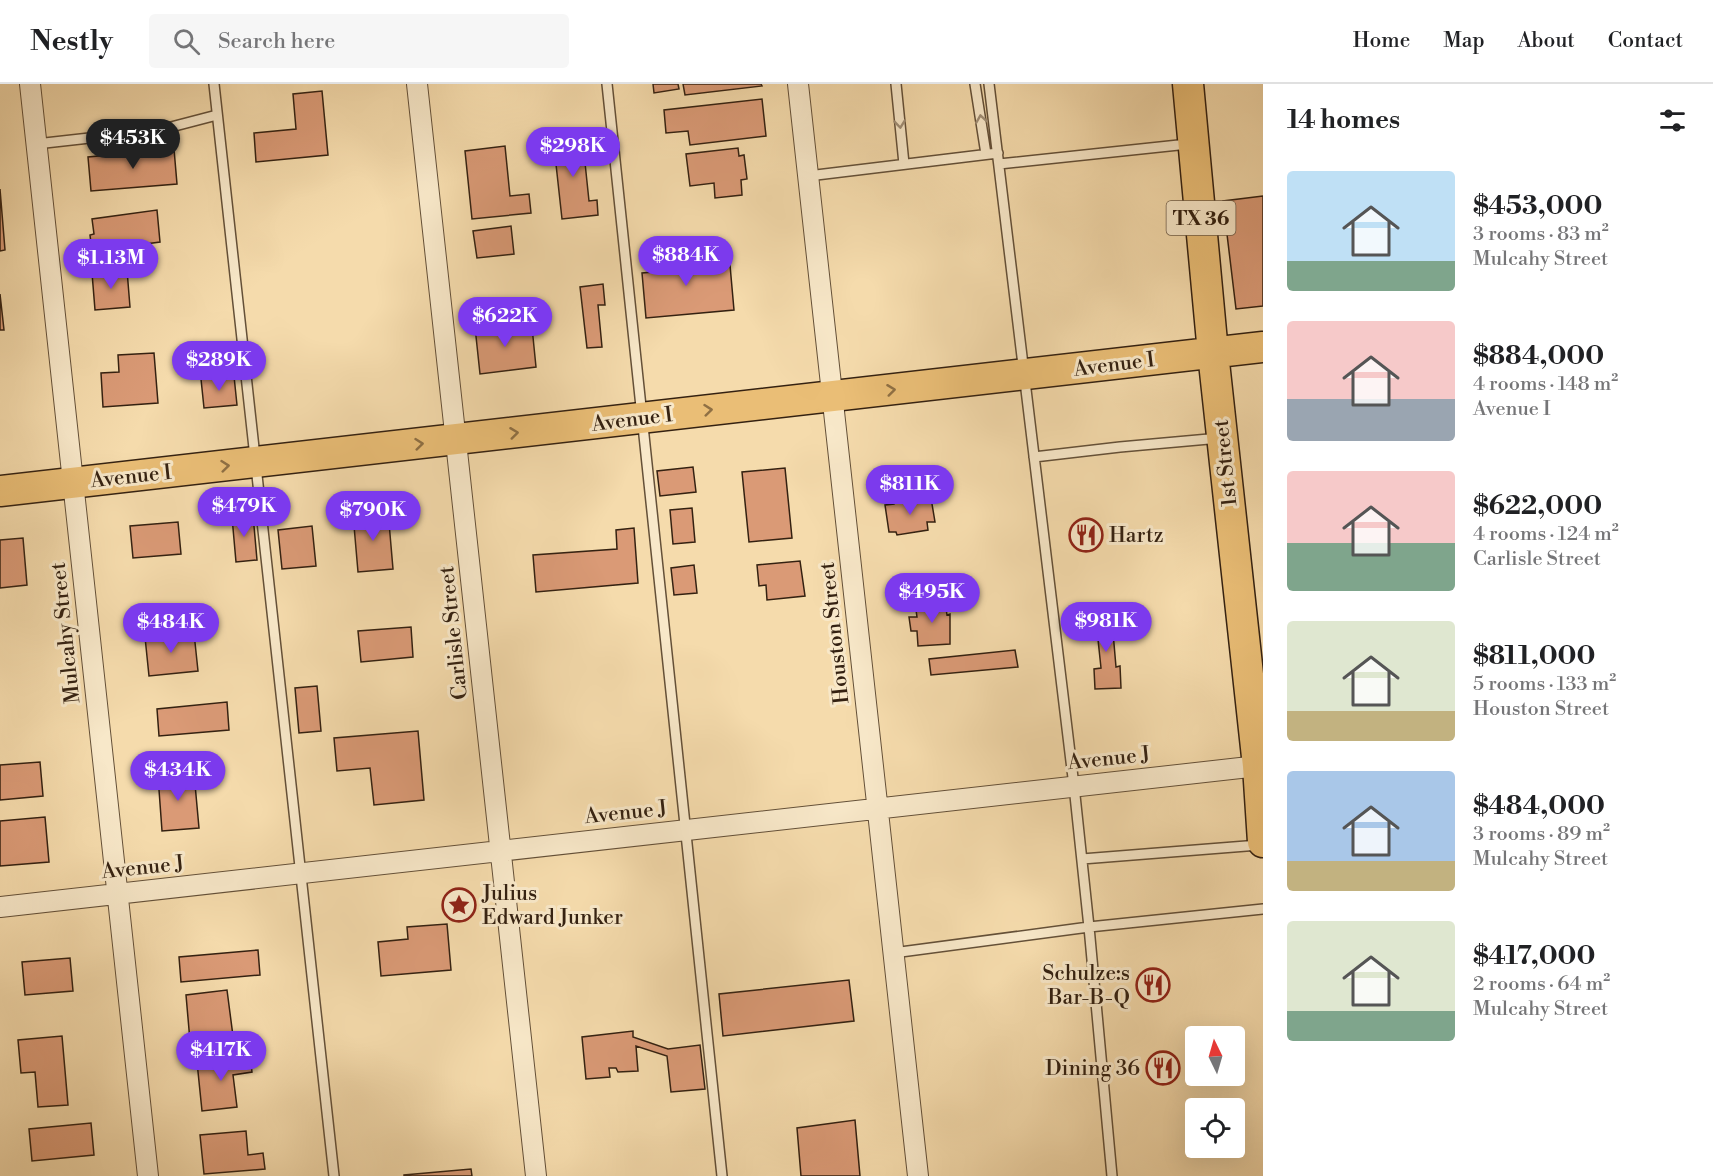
<!DOCTYPE html>
<html lang="en">
<head>
<meta charset="utf-8">
<style>
  :root { --surface:#fff; --page:#f6f6f6; --text:#202124; --muted:#757577; --line:#e0e0e0; --accent:#7c3aed }
  body { margin:0; font-family:"Libre Bodoni",serif; background:var(--page); color:var(--text); height:100vh; display:flex; flex-direction:column; font-size:22px; white-space:nowrap }
  * { box-sizing:border-box; margin:0 }
  p { font-size:20px; color:var(--muted) }
  .icon { flex:none; width:33px; height:33px; fill:none; stroke:currentColor; stroke-width:2; stroke-linecap:round; stroke-linejoin:round }
  .map { position:relative; flex:1; overflow:hidden }
  .sheet { display:flex; flex-direction:column; background:var(--surface); width:450px }
  .sheet>* { flex:none }
  .needle { width:39px; rotate:355deg }
  .fabs { position:absolute; left:1185px; top:942px; display:grid; gap:12px }
  .fabs a { display:grid; place-items:center; width:60px; height:60px; border-radius:6px; background:var(--surface); box-shadow:0 6px 24px #0002; font-size:30px }
  .price { position:absolute; translate:-50% -51px; padding:0 14px; border-radius:21px; background:var(--accent); color:#fff; font-size:20px; line-height:39px; filter:drop-shadow(0 2px 3px #0008) }
  .price::after { content:''; position:absolute; left:50%; top:36px; width:18px; height:14px; margin-left:-9px; background:inherit; clip-path:polygon(0 0,100% 0,50% 100%) }
  .price.current { background:#222; color:#fff }
  ul { padding:0; list-style:none }
  li { display:flex; align-items:center; gap:18px; height:150px; padding:0 24px }
  li span { display:grid; place-items:center; flex:none; width:168px; height:120px; border-radius:6px; color:#555 }
  li>.icon { margin-inline-start:auto }
  span .icon { width:72px; height:72px; fill:#fffc; stroke-width:1 }
  li b { font-size:26px }
  h2 { display:flex; justify-content:space-between; align-items:center; height:72px; padding:0 24px; font-size:26px }
  header { display:flex; align-items:center; gap:36px; box-sizing:border-box; height:84px; padding:0 30px; background:var(--surface); border-bottom:2px solid var(--line) }
  header strong { font-size:28px }
  nav { display:flex; gap:33px; margin-inline-start:auto; font-size:21px }
  .search { width:420px; height:54px; background:var(--page); display:flex; align-items:center; gap:15px; box-sizing:border-box; padding:0 21px; border-radius:6px; color:var(--muted); font-size:22px }
  main { display:flex; flex:1; min-height:0 }
  .map>svg:first-child { display:block }
  .building { fill:#da9a76; stroke:#342111; stroke-width:1.5 }
  .lines { fill:none; stroke-linecap:round; stroke-linejoin:round }
  .service-casing { stroke:#645038; stroke-width:12 }
  .minor-casing { stroke:#645038; stroke-width:22 }
  .primary-casing { stroke:#342111; stroke-width:33 }
  .service { stroke:#f8e8c9; stroke-width:9 }
  .minor { stroke:#f8e8c9; stroke-width:20 }
  .primary { stroke:#eabe76; stroke-width:30 }
  .oneway { stroke:#a08e76 }
  .oneway2 { stroke:#8f7044 }
  .labels { text-anchor:middle; stroke-width:6; stroke-linejoin:round; paint-order:stroke }
  .shield { fill:#f8e8c9; stroke:#6f5d48; stroke-width:1.5 }
  .shield-label { font-size:20px; font-weight:bold; fill:#342111 }
  .street-label { font-size:21px; fill:#342111; stroke:#f8e8c9 }
  .poi-label { font-size:21px; fill:#342111; stroke:#f8e8c9; text-anchor:start }
</style>
</head>
<body>
<header>
<strong>Nestly</strong>
<div class="search"><svg class="icon" aria-label="search" viewBox="0 0 24 24"><circle cx="10" cy="10" r="6"/><path d="M15 15l6 6"/></svg>Search here</div>
<nav><a>Home</a><a>Map</a><a>About</a><a>Contact</a></nav>
</header>
<main>
<div class="map">
<svg width="1263" height="1092" viewBox="0 0 1263 1092">
  <rect width="100%" height="100%" fill="#f5dbac"/>
  <filter id="stains"><feTurbulence type="fractalNoise" baseFrequency=".00333" numOctaves="4"/><feColorMatrix values="0 0 0 0 .2 0 0 0 0 .09 0 0 0 0 .02 0 0 0 .5 -.17"/></filter>
  <radialGradient id="worn" r=".72"><stop offset=".6" stop-color="#630" stop-opacity="0"/><stop offset="1" stop-color="#630" stop-opacity=".3"/></radialGradient>
  <path class="building" d="M653,0H678L679,5L654,9Z
    M683,0H761L762,2L685,11Z
    M322,7L328,71L256,78L254,49L296,45L293,10Z
    M762,15L766,52L690,61L688,47L666,49L664,26Z
    M582,50L589,117L597,116L598,131L562,135L553,53Z
    M505,62L510,112L529,110L531,129L472,135L465,67Z
    M738,64L739,72L744,71L747,95L741,96L742,111L715,114L714,99L690,102L686,70Z
    M174,65L177,100L91,107L88,73Z
    M0,105L5,166L0,167Z
    M1263,112V222L1236,225L1223,117Z
    M157,126L160,158L92,167L90,151L94,150L92,135Z
    M511,142L514,170L477,174L473,147Z
    M682,157L684,186L730,181L734,226L646,234L642,189L665,187L662,158Z
    M127,186L130,223L95,226L92,189Z
    M603,200L605,221H598L602,263L587,264L580,203Z
    M0,210L4,246H0Z
    M509,239L510,246L532,243L536,283L480,290L475,243Z
    M154,269L158,319L103,323L101,289L119,288L118,271Z
    M234,292L237,321L204,324L201,295Z
    M693,383L696,408L660,412L657,387Z
    M785,384L792,454L749,458L742,388Z
    M924,414V415L931,414L935,438H927L928,446L897,451L896,448H889L885,421L894,420V417Z
    M692,424L695,458L673,460L670,426Z
    M388,427L393,485L358,488L353,430Z
    M253,431L257,476L236,478L232,433Z
    M178,438L181,470L133,474L130,442Z
    M312,442L316,482L282,485L278,446Z
    M634,444L638,499L536,508L533,471L617,465L616,446Z
    M23,454L27,501L0,504V456Z
    M800,477L805,512L767,516L766,501L759,502L757,481Z
    M694,481L697,509L674,511L671,484Z
    M945,517L947,531L950,530V560L918,562L917,547H911L909,533H917L915,519Z
    M1111,525L1116,583L1120,582L1121,604L1095,605L1094,585L1101,584L1095,527Z
    M411,543L413,573L361,578L358,547Z
    M194,549L198,587L149,592L145,553Z
    M1015,566L1018,583L931,591L929,575Z
    M317,602L321,647L299,649L295,604Z
    M227,618L229,646L159,652L157,625Z
    M418,647L424,716L374,721L370,684L337,687L334,654Z
    M40,678L43,712L0,716V681Z
    M194,689L199,744L162,747L158,692Z
    M45,733L49,778L0,782V737Z
    M447,840L451,886L381,892L378,858L408,855L407,843Z
    M258,866L260,891L181,898L179,873Z
    M70,874L73,907L25,911L22,878Z
    M849,896L854,937L723,952L719,910Z
    M227,906L233,952L190,957L186,911Z
    M633,947V953L668,965L700,961L705,1005L671,1008L667,972L636,962L638,987L618,988L616,984H609L610,993L586,995L582,953Z
    M62,952L68,1021L38,1023L35,988L21,989L18,956Z
    M250,972L252,988L233,991L237,1023L202,1027L197,978Z
    M855,1036L860,1092H801L797,1044Z
    M91,1039L94,1071L32,1077L29,1045Z
    M246,1047L248,1071L263,1069L265,1085L204,1090L200,1051Z
    M471,1085L472,1092H404V1091Z"/>
  <g class="lines">
    <defs>
      <path id="service" d="M214,0L334,1092
        M607,0L722,1092
        M896,0L904,80
        M975,0L986,70
        M989,0L1074,702L1089,843L1112,1092
        M36,60L143,48L171,43L217,31
        M999,80L1188,60
        M808,92L998,69
        M1034,373L1120,363L1220,354
        M1082,775L1259,761
        M893,869L1089,843L1263,825"/>
      <path id="minor" d="M30,0L148,1092
        M417,0L536,1092
        M798,0L918,1092
        M0,823L1258,682"/>
      <path id="primary" d="M1188,0L1213,269L1258,682L1263,758
        M0,407L1263,263"/>
    </defs>
    <use href="#service" class="service-casing"/>
    <use href="#minor" class="minor-casing"/>
    <use href="#primary" class="primary-casing"/>
    <use href="#service" class="service"/>
    <use href="#minor" class="minor"/>
    <use href="#primary" class="primary"/>
  </g>
  <defs><path id="oneway-chevron" d="M-2-3.5L2.5 0L-2 3.5" fill="none" stroke-width="1.6" stroke-linecap="round" stroke-linejoin="round" transform="scale(1.5)"/></defs>
  <g class="oneway">
    <use href="#oneway-chevron" transform="translate(981 35) rotate(-99)"/>
    <use href="#oneway-chevron" transform="translate(900 40) rotate(84)"/>
  </g>
  <g class="oneway2">
    <use href="#oneway-chevron" transform="translate(891 306) rotate(-7)"/>
    <use href="#oneway-chevron" transform="translate(708 326) rotate(-6)"/>
    <use href="#oneway-chevron" transform="translate(514 349) rotate(-7)"/>
    <use href="#oneway-chevron" transform="translate(419 360) rotate(-6)"/>
    <use href="#oneway-chevron" transform="translate(225 382) rotate(-6)"/>
  </g>
  <defs>
    <symbol id="restaurant-ring" viewBox="-11 -11 22 22"><circle r="9.5" fill="#f8e8c9" stroke="#8f2418" stroke-width="1.5"/><path d="M-5-6h1v4h1v-4h1v4h1v-4h1v5L-1.5 .5V6h-2V.5L-5-1ZM5-6V6H3V1.5H1.5Q1.5-4 5-6Z" fill="#8f2418"/></symbol>
    <symbol id="sight-ring" viewBox="-11 -11 22 22"><circle r="9.5" fill="#f8e8c9" stroke="#8f2418" stroke-width="1.5"/><path d="M0-6L1.8-2.2L6-1.7L2.9 1.2L3.7 5.4L0 3.3L-3.7 5.4L-2.9 1.2L-6-1.7L-1.8-2.2Z" fill="#8f2418"/></symbol>
  </defs>
  <g fill-rule="evenodd">
    <use href="#restaurant-ring" x="1067" y="432" width="38" height="38"/>
    <use href="#sight-ring" x="440" y="802" width="38" height="38"/>
    <use href="#restaurant-ring" x="1134" y="882" width="38" height="38"/>
    <use href="#restaurant-ring" x="1144" y="965" width="38" height="38"/>
  </g>
  <g class="labels">
    <rect class="shield" x="1166.5" y="117" width="69" height="34" rx="4.5"/>
    <g class="shield-label">
      <text x="1201" y="141">TX 36</text>
    </g>
    <g class="street-label">
      <text transform="translate(1114 280) rotate(-7)" y="7">Avenue I</text>
      <text transform="translate(632 335) rotate(-7)" y="7">Avenue I</text>
      <text transform="translate(1225 379) rotate(-96)" y="7">1st Street</text>
      <text transform="translate(131 392) rotate(-6)" y="7">Avenue I</text>
      <text transform="translate(65 549) rotate(-96)" y="7">Mulcahy Street</text>
      <text transform="translate(453 549) rotate(-96)" y="7">Carlisle Street</text>
      <text transform="translate(834 549) rotate(-96)" y="7">Houston Street</text>
      <text transform="translate(1109 674) rotate(-6)" y="7">Avenue J</text>
      <text transform="translate(626 728) rotate(-6)" y="7">Avenue J</text>
      <text transform="translate(143 783) rotate(-6)" y="7">Avenue J</text>
    </g>
    <g class="poi-label">
      <text x="1109" y="458">Hartz</text>
      <text x="482" y="816">Julius<tspan x="482" dy="24">Edward Junker</tspan></text>
      <text x="1130" y="896" text-anchor="end">Schulze:s<tspan x="1130" dy="24">Bar-B-Q</tspan></text>
      <text x="1140" y="991" text-anchor="end">Dining 36</text>
    </g>
  </g>
  <rect width="100%" height="100%" filter="url(#stains)"/>
  <rect width="100%" height="100%" fill="url(#worn)"/>
</svg>
<div class="fabs">
<a><svg class="needle" viewBox="-14 -14 28 28"><path d="M0-13l5 13h-10z" fill="#e53935"/><path d="M0 13l5-13h-10z" fill="#757577"/></svg></a>
<a><svg class="icon" aria-label="locate" viewBox="0 0 24 24"><circle cx="12" cy="12" r="6"/><path d="M12 2v4M12 18v4M2 12h4M18 12h4"/></svg></a>
</div>
<b class="price current" style="left:133px;top:86px">$453K</b>
<b class="price" style="left:573px;top:94px">$298K</b>
<b class="price" style="left:686px;top:203px">$884K</b>
<b class="price" style="left:111px;top:206px">$1.13M</b>
<b class="price" style="left:505px;top:264px">$622K</b>
<b class="price" style="left:219px;top:308px">$289K</b>
<b class="price" style="left:910px;top:432px">$811K</b>
<b class="price" style="left:244px;top:454px">$479K</b>
<b class="price" style="left:373px;top:458px">$790K</b>
<b class="price" style="left:932px;top:540px">$495K</b>
<b class="price" style="left:1106px;top:569px">$981K</b>
<b class="price" style="left:171px;top:570px">$484K</b>
<b class="price" style="left:178px;top:718px">$434K</b>
<b class="price" style="left:221px;top:998px">$417K</b>
</div>
<section class="sheet">
<h2>14 homes<svg class="icon" aria-label="filters" viewBox="0 0 24 24"><path d="M4 7h16M4 17h16"/><circle cx="9" cy="7" r="2"/><circle cx="15" cy="17" r="2"/></svg></h2>
<ul>
<li><span style="background:linear-gradient(#bfe0f5 75%,#7fa58c 0)"><svg class="icon" aria-label="home" viewBox="0 0 24 24"><path d="M3 11l9-7 9 7M6 9v11h12V9"/></svg></span><div><b>$453,000</b><p>3 rooms · 83 m²</p><p>Mulcahy Street</p></div></li>
<li><span style="background:linear-gradient(#f6c9c9 65%,#9aa5b1 0)"><svg class="icon" aria-label="home" viewBox="0 0 24 24"><path d="M3 11l9-7 9 7M6 9v11h12V9"/></svg></span><div><b>$884,000</b><p>4 rooms · 148 m²</p><p>Avenue I</p></div></li>
<li><span style="background:linear-gradient(#f6c9c9 60%,#7fa58c 0)"><svg class="icon" aria-label="home" viewBox="0 0 24 24"><path d="M3 11l9-7 9 7M6 9v11h12V9"/></svg></span><div><b>$622,000</b><p>4 rooms · 124 m²</p><p>Carlisle Street</p></div></li>
<li><span style="background:linear-gradient(#dfe7d0 75%,#c2b280 0)"><svg class="icon" aria-label="home" viewBox="0 0 24 24"><path d="M3 11l9-7 9 7M6 9v11h12V9"/></svg></span><div><b>$811,000</b><p>5 rooms · 133 m²</p><p>Houston Street</p></div></li>
<li><span style="background:linear-gradient(#a9c7e8 75%,#c2b280 0)"><svg class="icon" aria-label="home" viewBox="0 0 24 24"><path d="M3 11l9-7 9 7M6 9v11h12V9"/></svg></span><div><b>$484,000</b><p>3 rooms · 89 m²</p><p>Mulcahy Street</p></div></li>
<li><span style="background:linear-gradient(#dfe7d0 75%,#7fa58c 0)"><svg class="icon" aria-label="home" viewBox="0 0 24 24"><path d="M3 11l9-7 9 7M6 9v11h12V9"/></svg></span><div><b>$417,000</b><p>2 rooms · 64 m²</p><p>Mulcahy Street</p></div></li>
</ul>
</section>
</main>
</body>
</html>
